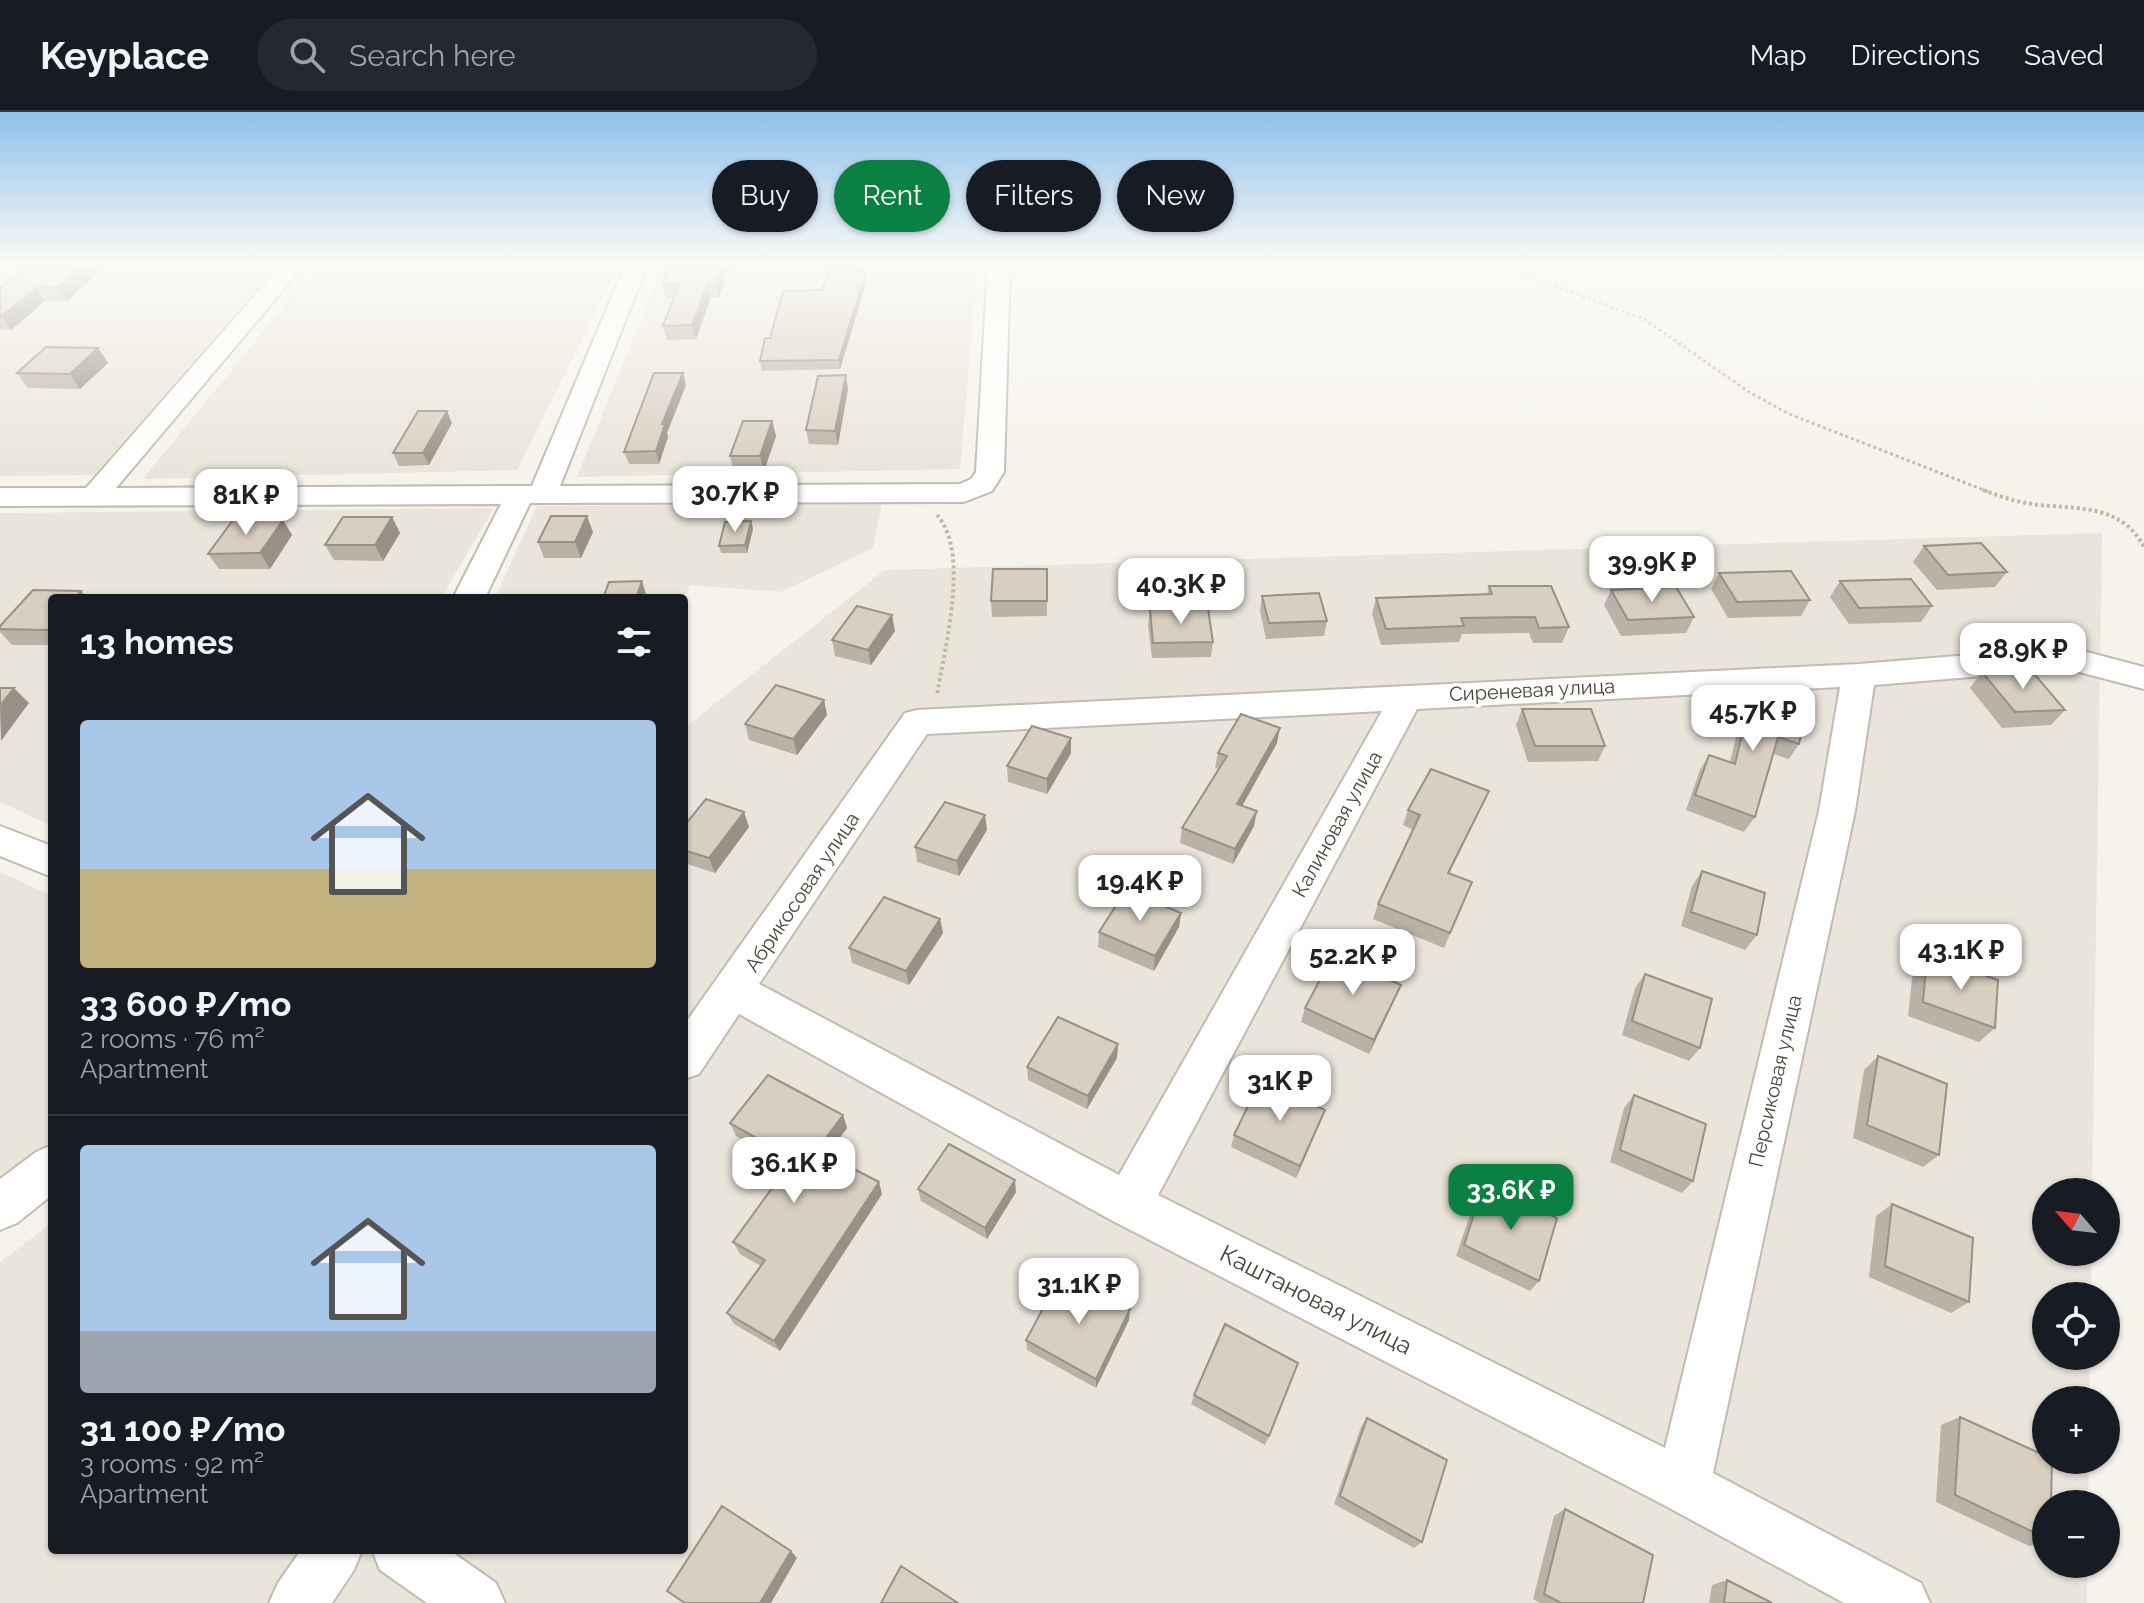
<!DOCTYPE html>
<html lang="en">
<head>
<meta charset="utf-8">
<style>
  :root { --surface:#171b24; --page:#242831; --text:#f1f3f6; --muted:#9ea1a6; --line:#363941; --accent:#0b8043 }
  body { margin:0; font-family:Raleway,sans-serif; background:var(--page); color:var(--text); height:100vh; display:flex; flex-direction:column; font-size:30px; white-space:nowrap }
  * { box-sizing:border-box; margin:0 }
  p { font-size:26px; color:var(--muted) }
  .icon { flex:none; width:44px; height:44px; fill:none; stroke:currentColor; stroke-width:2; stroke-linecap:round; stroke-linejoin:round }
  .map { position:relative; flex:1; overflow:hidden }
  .sheet { position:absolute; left:48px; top:482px; width:640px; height:960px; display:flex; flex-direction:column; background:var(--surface); border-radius:8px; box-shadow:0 2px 6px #0004 }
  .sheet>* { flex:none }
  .guide { position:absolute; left:712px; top:48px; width:760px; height:72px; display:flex; gap:16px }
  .needle { width:52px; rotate:298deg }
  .tools { position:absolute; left:2032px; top:1066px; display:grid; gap:16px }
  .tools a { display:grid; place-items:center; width:88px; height:88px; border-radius:50%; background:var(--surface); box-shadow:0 2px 6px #0004; font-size:40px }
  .price { position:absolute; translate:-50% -68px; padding:0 18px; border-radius:16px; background:#fff; color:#222; font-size:26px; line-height:52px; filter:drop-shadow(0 2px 4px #0008) }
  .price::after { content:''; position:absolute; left:50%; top:48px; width:24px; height:18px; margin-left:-12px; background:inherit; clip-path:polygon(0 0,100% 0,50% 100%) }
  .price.current { background:var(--accent); color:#fff }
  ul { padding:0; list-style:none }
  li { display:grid; align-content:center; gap:16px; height:424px; padding:0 32px }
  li+li { border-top:2px solid var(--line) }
  li span { display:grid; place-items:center; height:248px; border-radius:8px; color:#555 }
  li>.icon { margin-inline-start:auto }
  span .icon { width:144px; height:144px; fill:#fffc; stroke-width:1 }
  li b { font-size:34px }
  h2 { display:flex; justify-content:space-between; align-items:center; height:96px; padding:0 32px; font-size:34px }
  .tag { padding:0 28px; border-radius:36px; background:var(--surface); box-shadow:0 2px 6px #0004; font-size:28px; line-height:72px }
  .tag.current { background:var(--accent); color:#fff }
  header { display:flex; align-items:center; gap:48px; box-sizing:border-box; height:112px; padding:0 40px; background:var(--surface); border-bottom:2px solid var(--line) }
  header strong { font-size:38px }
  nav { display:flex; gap:44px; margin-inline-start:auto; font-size:28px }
  .search { width:560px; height:72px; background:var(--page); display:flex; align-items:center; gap:20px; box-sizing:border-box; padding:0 28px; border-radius:44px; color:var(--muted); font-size:30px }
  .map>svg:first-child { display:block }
  .residential { fill:#eae5da }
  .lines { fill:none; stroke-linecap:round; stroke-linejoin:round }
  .minor-casing { stroke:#c2bbae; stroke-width:4 }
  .path-far1 { stroke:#c4b79f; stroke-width:3; stroke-dasharray:3 3; stroke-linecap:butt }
  .path { stroke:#c4b79f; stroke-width:4; stroke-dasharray:3 3; stroke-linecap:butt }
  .minor { fill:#fff; fill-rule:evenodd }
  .wall { fill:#bab2a6 }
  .shaded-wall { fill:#979187 }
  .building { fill:#d8cfc1; stroke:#979187; stroke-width:2 }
  .labels { text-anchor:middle; stroke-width:7; stroke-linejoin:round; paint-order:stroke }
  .street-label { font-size:20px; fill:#4b4439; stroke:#fff }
  .near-street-label { font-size:24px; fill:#4b4439; stroke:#fff }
</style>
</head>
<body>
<header>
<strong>Keyplace</strong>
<div class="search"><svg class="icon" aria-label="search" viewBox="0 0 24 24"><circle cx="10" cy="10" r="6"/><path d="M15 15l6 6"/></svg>Search here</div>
<nav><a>Map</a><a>Directions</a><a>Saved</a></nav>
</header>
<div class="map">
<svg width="2144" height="1491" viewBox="0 0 2144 1491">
  <rect width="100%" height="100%" fill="#f6f3ec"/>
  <path class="residential" d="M16,151H279L94,363L0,364V165Z
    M319,151H620L517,358L143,367Z
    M664,151H978L960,357L577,365Z
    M882,392L873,436L781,480L690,473L684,486H495L537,394Z
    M494,396L441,486H52V714L0,690V401Z
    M2102,421L2092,1080H2046V1140H2092L2091,1184H2046V1244H2090L2089,1288H2046V1348H2089L2088,1392H2046V1452H2087V1491H0V1150L52,1111V1438H684V616L885,458Z
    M0,760L52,784V1071L0,1110Z"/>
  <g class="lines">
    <defs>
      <path id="minor" d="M283,151H306L116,376L532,374L626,151H648L560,374L960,372L971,367L976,360L988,151H1010L1004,360L992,379L964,390L530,391L485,486H453L501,392L0,394V376H86Z
        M2068,535L2144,555V577L2068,557L1874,573L1855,699L1713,1361L1921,1471L1930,1491H1844L1664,1393L1111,1108L739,902L699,962L684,967V913L905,601L917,598L1859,552ZM1840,575L1819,699L1665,1336L1158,1083L1417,597ZM1382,599L1119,1063L759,872L927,622Z
        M0,714L52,734V765L0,744Z
        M52,1033V1083L17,1111L0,1118V1067L36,1040Z
        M301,1438H362L354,1458L332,1491H269L278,1471Z
        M372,1438H449L496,1471L505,1491H427L380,1458Z"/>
    </defs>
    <use href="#minor" class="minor-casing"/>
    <path class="path-far1" d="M1492,151L1644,207L1749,280L1789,302L1989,380"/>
    <path class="path" d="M1983,378C2001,385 2020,391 2039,393C2080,397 2122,393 2144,435
      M937,403C971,442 944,536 937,584"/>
    <use href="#minor" class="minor"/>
  </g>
  <path class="wall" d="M32,151H108L67,189H45L11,218L0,217V176Z
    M672,151H732L719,185H711L696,227L667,228L663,214L674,186H666L662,172Z
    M832,151H866L864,159L867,168L840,257L762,259L760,249L770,226L822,178Z
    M98,236L108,251L80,277L28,276L17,261Z
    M686,273L667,321L668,325L659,352H629L624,340Z
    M848,277L838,333L809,332L806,318Z
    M772,309L776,324L764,359H734L730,344Z
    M452,311L429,353L399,354L393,341Z
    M392,405L400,421L383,449L334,448L325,433Z
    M283,408L292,423L270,457H219L208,442Z
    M751,409L753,417L747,441H721L719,434Z
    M593,420L581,446H544L538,430Z
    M1924,434L2007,460L1995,475L1937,478L1913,450Z
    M1047,457V504L992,505L991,489Z
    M1719,461L1810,488L1801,504L1728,506L1711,477Z
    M1840,469L1932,494L1921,510L1849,512L1830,485Z
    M1489,474L1569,515L1562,531H1533L1529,521L1462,522L1459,530L1381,533L1372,502L1376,486L1487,482Z
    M1611,478L1694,505L1686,521L1621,524L1604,493Z
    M1262,484L1327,509L1324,524L1266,527L1260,499Z
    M52,486V533H12L0,520V514Z
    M1150,497L1213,530L1211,545L1152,546L1148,513Z
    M895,519L871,553L835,544L832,528Z
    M1982,560L2065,598L2051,613L2002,616L1970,576Z
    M1753,577L1799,632L1789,647L1773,642L1755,705L1744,720L1686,698L1700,658L1709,643L1730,650L1744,592Z
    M824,588L827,603L797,643L749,628L745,612Z
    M1522,597L1605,634L1598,649L1528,650L1516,613Z
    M1071,626V641L1047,682L1008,670L1007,654Z
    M1277,631L1242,694L1254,714L1233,752L1180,731L1182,716L1218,657L1215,656L1218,641Z
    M1489,679L1482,694L1449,761L1472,770L1444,836L1373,807L1378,792L1413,718L1403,713L1408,698Z
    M744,700L749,715L715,761L684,751V714Z
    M987,718L959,764L917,750L915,735Z
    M1702,759L1757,823L1745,838L1681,814L1692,774Z
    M1181,801L1179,815L1154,859L1098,835L1099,820Z
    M940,807L943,821L909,873L852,851L849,836Z
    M1927,844L1995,916L1979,930L1908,904L1913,858Z
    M1645,862L1700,936L1689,949L1622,923L1635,876Z
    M1395,887L1369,942L1301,910L1305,896Z
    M1118,932L1117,946L1087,997L1028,968L1027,955Z
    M1878,944L1939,1043L1923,1055L1853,1026L1864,958Z
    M1634,983L1693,1069L1682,1081L1610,1050L1624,996Z
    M843,1003L847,1016L827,1043L882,1082L780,1239L734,1212L727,1201L761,1154L740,1142L733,1130L788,1054L736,1024L730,1011Z
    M1320,1011L1296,1066L1231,1035L1234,1023Z
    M1484,1072L1539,1169L1530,1179L1456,1144L1476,1085Z
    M918,1077L1016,1080L987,1127L921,1089Z
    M1892,1092L1969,1190L1951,1201L1869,1165L1876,1104Z
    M1129,1208L1096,1276L1027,1238L1026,1228Z
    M1194,1283L1269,1324L1265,1333L1191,1292Z
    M1960,1305L2046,1392V1430L2029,1434L1936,1390L1941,1313Z
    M1367,1306L1422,1430L1414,1436L1334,1392L1361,1315Z
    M1565,1397L1643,1491H1540L1533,1487L1554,1404Z
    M1727,1468L1772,1491H1709L1712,1473Z"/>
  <path class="shaded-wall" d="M85,151H108L67,189L58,175Z
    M724,151H732L719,185L716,171Z
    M863,151H866L861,168L860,159Z
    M866,159L867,168L840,257L839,248Z
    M708,171L711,185L696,227L692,213Z
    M36,176L45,189L11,218L2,204Z
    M98,236L108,251L80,277L70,262Z
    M683,261L686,273L667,321L668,325L659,352L656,339L662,312Z
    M846,263L848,277L838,333L835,319Z
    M447,299L452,311L429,353L423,341Z
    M772,309L776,324L764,359L760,344Z
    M587,404L593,420L581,446L575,430Z
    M392,405L400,421L383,449L375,433Z
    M283,408L292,423L270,457L260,441Z
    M751,409L753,417L747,441L745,433Z
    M642,469L646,482L645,486H636Z
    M81,479L87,486H75Z
    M892,503L895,519L871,553L868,538Z
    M14,576L29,591L1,629L0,594Z
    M824,588L827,603L797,643L793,627Z
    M1280,616L1277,631L1235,707L1237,692Z
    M1071,626V641L1047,682V667Z
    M1489,679L1482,694L1442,776L1448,761Z
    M1257,699L1254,714L1233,752L1235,737Z
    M744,700L749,715L715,761L709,746Z
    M985,703L987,718L959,764L957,749Z
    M1181,801L1179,815L1154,859L1155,844Z
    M940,807L943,821L909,873L906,859Z
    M1401,873L1395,887L1369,942L1374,928Z
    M1118,932L1117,946L1087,997L1088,984Z
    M1325,998L1320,1011L1296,1066L1300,1054Z
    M843,1003L847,1016L822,1050L817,1038Z
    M1015,1068L1016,1080L987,1127L985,1116Z
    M879,1070L882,1082L780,1239L774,1229Z
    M1130,1197L1129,1208L1096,1276V1267Z
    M791,1439L797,1446L771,1491H760Z"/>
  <path class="building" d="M32,151H85L58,175L36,176L2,204H0V176Z
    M672,151H724L716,171H708L692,213L663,214L679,172H662Z
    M832,151H863L860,159H866L839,248L760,249L765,226H770L783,179L822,178Z
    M46,235L98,236L70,262L17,261Z
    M654,261H683L662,312H665L656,339L624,340Z
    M846,263L835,319L806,318L818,264Z
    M418,299H447L423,341H393Z
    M743,309H772L760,344H730Z
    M551,404H587L575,430H538Z
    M343,405H392L375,433H325Z
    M233,408H283L260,441L208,442Z
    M751,409L745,433L719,434L725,410Z
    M1981,431L2007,460L1948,463L1924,434Z
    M993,457H1047V489H991Z
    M1791,459L1810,488L1737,490L1719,461Z
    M1911,467L1932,494L1859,496L1840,469Z
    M642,469L636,486H603L609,470Z
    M1489,474H1551L1569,515L1539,516L1535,505L1461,506L1464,514L1386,517L1376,486L1492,482Z
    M1676,475L1694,505L1628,508L1611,478Z
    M33,478L81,479L75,486H52V513L48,518L0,517V514Z
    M1319,481L1327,509L1269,511L1262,484Z
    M857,494L892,503L868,538L832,528Z
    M1150,497H1208L1213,530L1153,531Z
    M2031,558L2065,598L2015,600L1982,560Z
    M776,573L824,588L793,627L745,612Z
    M0,576H14L0,594Z
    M1753,577L1807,593L1799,632L1778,625L1755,705L1695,683L1709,643L1735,652Z
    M1522,597H1591L1605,634H1535Z
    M1241,602L1280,616L1237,692L1257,699L1235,737L1182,716L1227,644L1218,641Z
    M1032,614L1071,626L1047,667L1007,654Z
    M1431,657L1489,679L1448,761L1472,770L1450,821L1378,792L1420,703L1408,698Z
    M706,687L744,700L709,746L684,738V714Z
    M945,690L985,703L957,749L915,735Z
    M1702,759L1765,781L1757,823L1691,800Z
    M1126,778L1181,801L1155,844L1099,820Z
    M884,785L940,807L906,859L849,836Z
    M1333,843L1401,873L1374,928L1305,896Z
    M1927,844L1998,868L1995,916L1923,890Z
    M1645,862L1712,887L1700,936L1632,909Z
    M1058,905L1118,932L1088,984L1027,955Z
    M1878,944L1947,972L1939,1043L1867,1013Z
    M768,963L843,1003L817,1038L879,1070L774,1229L727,1201L765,1148L733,1130L793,1047L730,1011Z
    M1260,969L1325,998L1300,1054L1234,1023Z
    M1634,983L1706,1012L1693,1069L1620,1038Z
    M949,1032L1015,1068L985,1116L918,1077Z
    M1484,1072L1557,1106L1539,1169L1464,1133Z
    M1892,1092L1973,1126L1969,1190L1885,1154Z
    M1062,1161L1130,1197L1096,1267L1026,1228Z
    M1225,1212L1298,1251L1269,1324L1194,1283Z
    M1960,1305L2046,1344V1348H2052L2051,1392H2046V1426L1955,1383Z
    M1367,1306L1447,1348L1422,1430L1340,1384Z
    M722,1394L791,1439L760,1491H685L667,1479Z
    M1565,1397L1653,1443L1643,1491H1561L1544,1482Z
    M901,1454L958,1491H881Z
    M1727,1468L1772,1491H1724Z"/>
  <linearGradient id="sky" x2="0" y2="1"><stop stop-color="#8fc1ec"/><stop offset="0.42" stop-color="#fbfaf6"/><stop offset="1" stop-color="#fbfaf6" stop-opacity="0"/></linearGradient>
  <rect width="2144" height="359" fill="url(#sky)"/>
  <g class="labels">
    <g class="street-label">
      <text transform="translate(1532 578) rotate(-3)" y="7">Сиреневая улица</text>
      <text transform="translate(1337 712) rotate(-61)" y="7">Калиновая улица</text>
      <text transform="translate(802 780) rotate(-56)" y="7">Абрикосовая улица</text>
      <text transform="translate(1775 969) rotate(-77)" y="7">Персиковая улица</text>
    </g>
    <g class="near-street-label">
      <text transform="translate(1316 1188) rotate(27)" y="8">Каштановая улица</text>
    </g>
  </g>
</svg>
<div class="tools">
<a><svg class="needle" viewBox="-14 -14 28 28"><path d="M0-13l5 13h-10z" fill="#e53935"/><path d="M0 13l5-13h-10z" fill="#9ea1a6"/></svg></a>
<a><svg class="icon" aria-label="locate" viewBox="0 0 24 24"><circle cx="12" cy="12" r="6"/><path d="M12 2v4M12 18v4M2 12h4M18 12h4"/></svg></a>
<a>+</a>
<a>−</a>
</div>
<b class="price" style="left:735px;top:422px">30.7K ₽</b>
<b class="price" style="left:246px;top:425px">81K ₽</b>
<b class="price" style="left:1652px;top:492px">39.9K ₽</b>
<b class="price" style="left:1181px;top:514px">40.3K ₽</b>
<b class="price" style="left:2023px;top:579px">28.9K ₽</b>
<b class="price" style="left:1753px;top:641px">45.7K ₽</b>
<b class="price" style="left:1140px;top:811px">19.4K ₽</b>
<b class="price" style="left:1961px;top:880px">43.1K ₽</b>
<b class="price" style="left:1353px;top:885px">52.2K ₽</b>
<b class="price" style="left:1280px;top:1011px">31K ₽</b>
<b class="price" style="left:794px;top:1093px">36.1K ₽</b>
<b class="price current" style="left:1511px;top:1120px">33.6K ₽</b>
<b class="price" style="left:1079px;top:1214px">31.1K ₽</b>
<div class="guide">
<a class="tag">Buy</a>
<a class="tag current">Rent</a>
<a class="tag">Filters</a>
<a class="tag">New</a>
</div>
<section class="sheet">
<h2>13 homes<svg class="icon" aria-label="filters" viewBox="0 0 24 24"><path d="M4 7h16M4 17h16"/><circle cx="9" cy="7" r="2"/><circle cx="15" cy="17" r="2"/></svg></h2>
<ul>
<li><span style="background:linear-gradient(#a9c7e8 60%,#c2b280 0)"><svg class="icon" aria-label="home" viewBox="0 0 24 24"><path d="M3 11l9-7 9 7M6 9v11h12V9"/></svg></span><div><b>33 600 ₽/mo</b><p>2 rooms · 76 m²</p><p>Apartment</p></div></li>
<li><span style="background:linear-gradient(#a9c7e8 75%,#9aa5b1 0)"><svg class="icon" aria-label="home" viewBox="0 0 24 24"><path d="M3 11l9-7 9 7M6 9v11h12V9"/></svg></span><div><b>31 100 ₽/mo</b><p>3 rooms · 92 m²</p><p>Apartment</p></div></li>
</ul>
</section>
</div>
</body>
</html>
